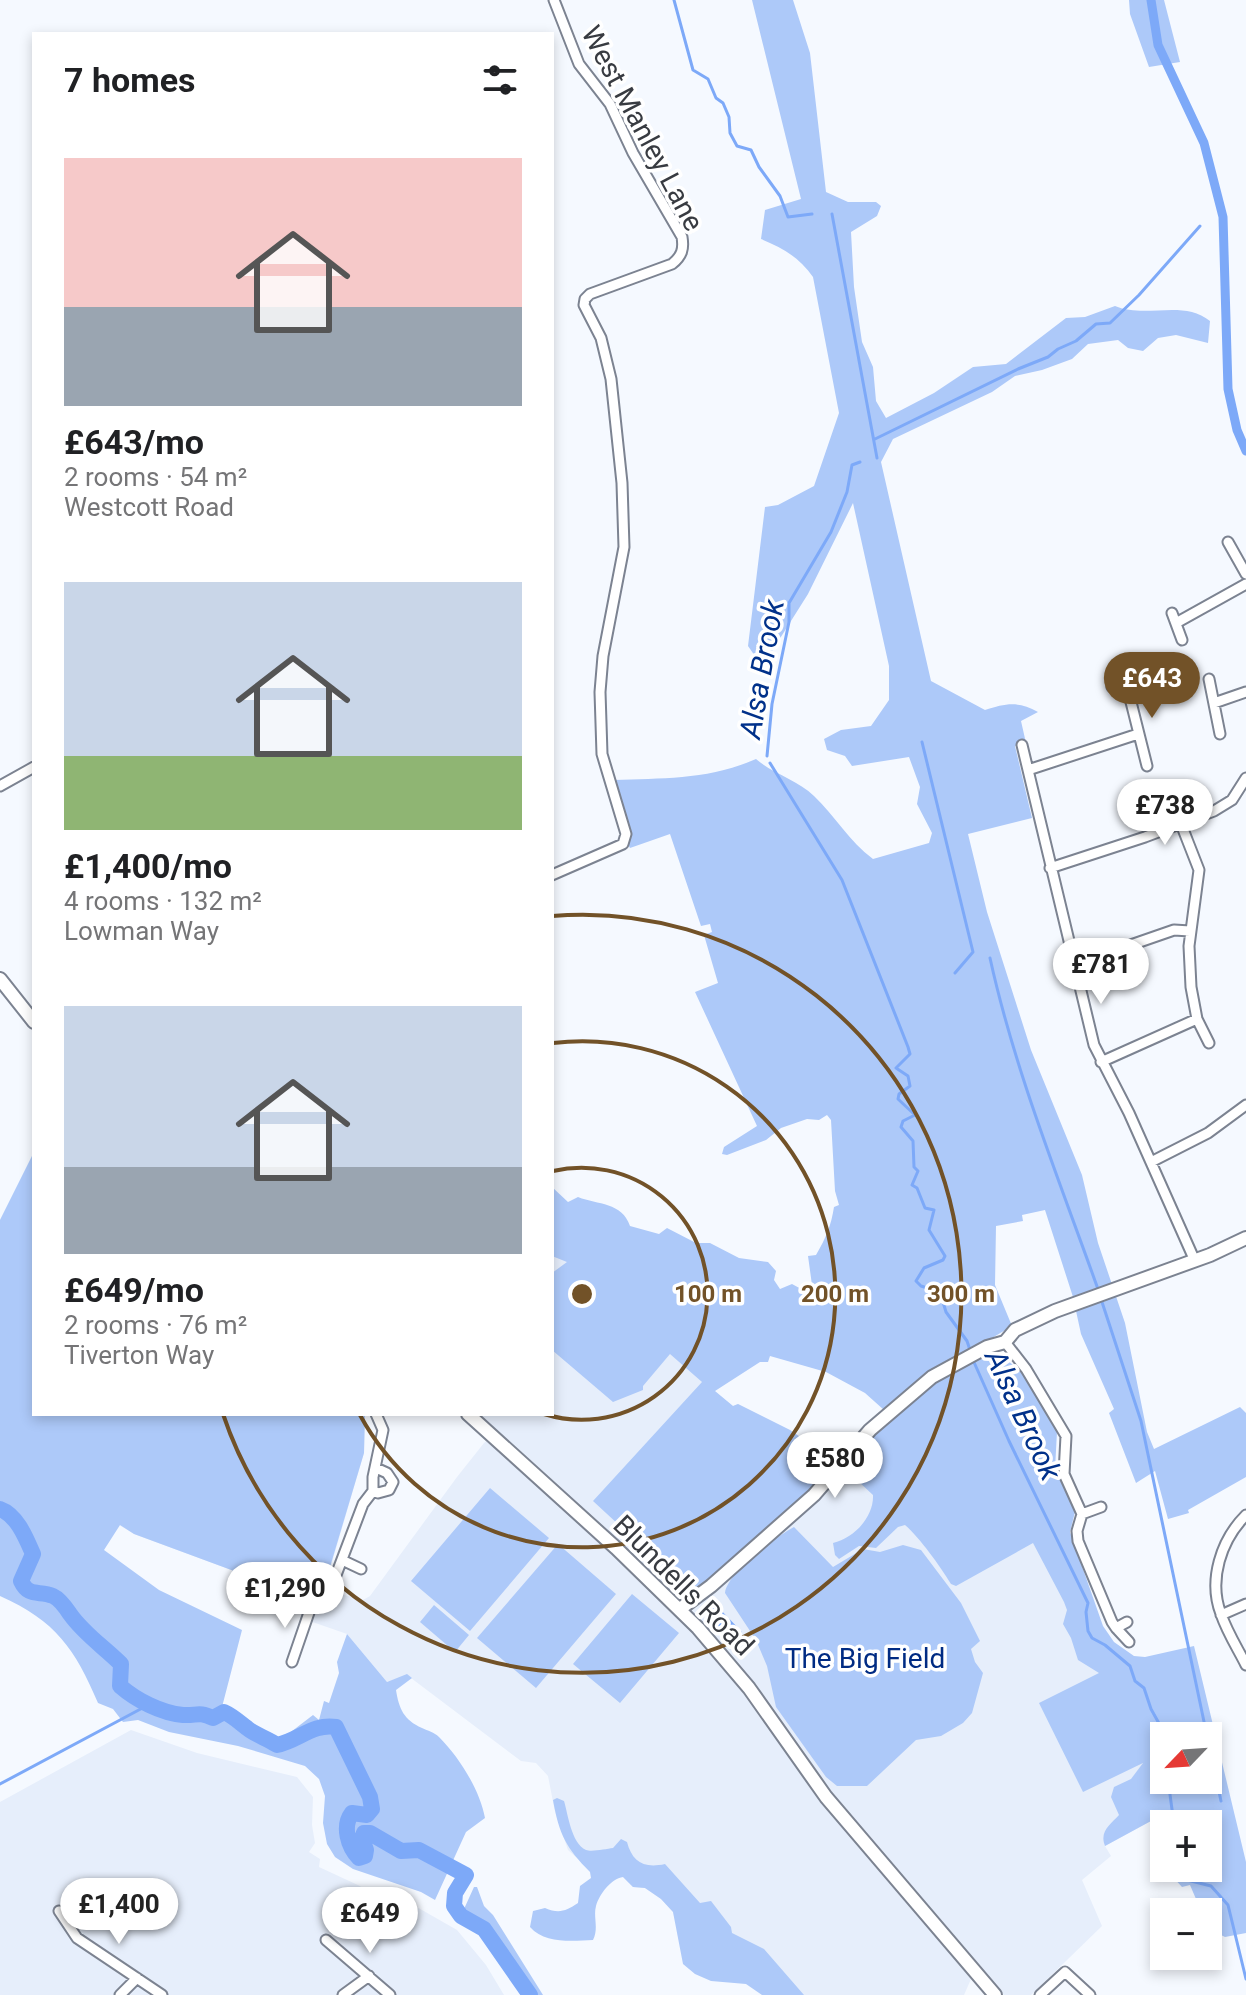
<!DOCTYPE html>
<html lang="en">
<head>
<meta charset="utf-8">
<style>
  :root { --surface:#fff; --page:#f2f2f2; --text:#202124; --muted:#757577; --accent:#725228 }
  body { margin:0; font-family:Roboto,sans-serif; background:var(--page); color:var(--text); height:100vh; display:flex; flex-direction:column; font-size:30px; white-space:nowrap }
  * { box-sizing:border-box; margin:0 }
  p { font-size:26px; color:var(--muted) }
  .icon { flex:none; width:44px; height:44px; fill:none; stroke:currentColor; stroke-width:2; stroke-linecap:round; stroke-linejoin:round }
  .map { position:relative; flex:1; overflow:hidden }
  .panel { position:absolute; left:32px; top:32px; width:522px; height:1384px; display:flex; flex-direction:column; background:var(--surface); border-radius:0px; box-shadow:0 4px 12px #0003 }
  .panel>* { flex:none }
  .needle { width:52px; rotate:245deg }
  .tools { position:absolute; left:1150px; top:1722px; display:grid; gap:16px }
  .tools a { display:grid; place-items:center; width:72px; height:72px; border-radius:0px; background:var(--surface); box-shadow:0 4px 12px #0003; font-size:40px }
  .price { position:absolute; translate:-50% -68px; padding:0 18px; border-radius:28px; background:#fff; color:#222; font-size:26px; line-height:52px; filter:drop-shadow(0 2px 4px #0008) }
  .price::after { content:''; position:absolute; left:50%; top:48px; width:24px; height:18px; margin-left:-12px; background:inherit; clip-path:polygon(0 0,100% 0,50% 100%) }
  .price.active { background:var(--accent); color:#fff }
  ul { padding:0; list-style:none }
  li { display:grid; align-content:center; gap:16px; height:424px; padding:0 32px }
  li span { display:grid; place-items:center; height:248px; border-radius:0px; color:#555 }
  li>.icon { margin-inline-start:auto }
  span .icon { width:144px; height:144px; fill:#fffc; stroke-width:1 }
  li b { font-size:34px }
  h2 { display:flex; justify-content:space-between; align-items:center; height:96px; padding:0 32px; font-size:34px }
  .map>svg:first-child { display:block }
  .built { fill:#e6eefb }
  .green { fill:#adc9f9; fill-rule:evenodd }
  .water { fill:#7da9f8 }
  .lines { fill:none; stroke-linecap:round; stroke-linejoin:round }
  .stream { stroke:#7da9f8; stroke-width:3 }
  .canal { stroke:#7da9f8; stroke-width:9 }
  .river { stroke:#7da9f8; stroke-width:16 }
  .street-casing { stroke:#7c8391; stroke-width:13 }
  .secondary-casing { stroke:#7c8391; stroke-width:16 }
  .street { stroke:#fff; stroke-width:9 }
  .secondary { stroke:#fff; stroke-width:12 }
  .ring { fill:none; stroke:#725228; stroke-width:4 }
  .labels { text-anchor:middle; stroke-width:7; stroke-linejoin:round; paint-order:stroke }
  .street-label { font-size:28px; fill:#383b41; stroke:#fff }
  .park-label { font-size:28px; fill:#002b83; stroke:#fff }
  .water-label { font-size:30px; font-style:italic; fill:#01318a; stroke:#fff }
  .centre { fill:#725228; stroke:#fff; stroke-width:4 }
  .ring-label { font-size:24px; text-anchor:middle; font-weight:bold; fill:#725228; stroke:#fff; stroke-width:7; stroke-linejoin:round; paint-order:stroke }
</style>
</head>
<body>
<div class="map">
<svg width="1246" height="1995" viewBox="0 0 1246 1995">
  <rect width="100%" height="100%" fill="#f5f9ff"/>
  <path class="built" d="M34,1152V1414H365L364,1453L328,1576L329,1591L363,1600L370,1596L457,1477L484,1443L498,1432L480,1414H552V1187L702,1382L733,1406L738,1404L790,1430L838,1463L1039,1539L1164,1780L1169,1811L1105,1846L1111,1856L1082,1880L1102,1926L1031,1995H1004L982,1970L971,1979L964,1995H768L678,1932L673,1912L661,1899L645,1888L633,1887L623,1877L615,1878L608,1886L568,1850L555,1812L548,1776L536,1763L521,1761L407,1675L387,1682L347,1634L301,1618L303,1607L313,1592L234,1571L134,1534L19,1464L0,1458V1220Z
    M131,1730L197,1753L297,1777L313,1797L312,1825L315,1843L309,1852L320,1859L319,1867L360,1886L371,1897L378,1891L401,1898L457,1930L486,1965L504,1995H0V1802Z"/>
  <path class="green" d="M752,0H793L810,53L826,192L848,202H876L881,206L877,216L851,232L854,287L862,342L873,367L876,401L886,418L934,393L973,367L1006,364L1066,318L1085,317L1115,306C1146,319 1183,299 1210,321L1208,343L1176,335L1158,338L1143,351L1128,348L1118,340L1088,344L1072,359L1042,370L1015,376L992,392L893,439L881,462L931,681L985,710C1006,703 1019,701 1038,712L1021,721L1026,743L1015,746L1032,818L968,834L987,912L1031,1050L1082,1175L1098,1243L1125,1323L1147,1432L1154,1449L1240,1407L1246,1413V1477L1188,1510L1189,1513L1168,1519L1155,1471L1136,1483L1109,1413L1114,1409L1081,1334L1073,1297L1045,1210L1022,1215L1023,1221L996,1226L995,1285L1012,1326L967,1353L925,1373L884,1410L865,1393L826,1372L770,1356L768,1362H760L715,1391L733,1406L738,1404L790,1430L838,1463L824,1481L709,1583L692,1588L686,1587L593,1501L702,1382L670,1354L643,1386V1390L613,1402L552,1350V1273L567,1262L552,1256V1187L568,1202L578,1197C598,1205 622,1202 630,1226L659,1234L667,1228L696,1243H710L739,1258L768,1262L776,1271L774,1280L780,1289L792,1284L803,1290H808L812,1285L808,1256L816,1255C826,1238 831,1226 834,1207L839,1205L835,1191L831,1120L827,1115L819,1120L807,1119L781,1128L766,1140L727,1155L722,1154L724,1147L757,1126L695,992L718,983L704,935L712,932L710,924L701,926L670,834L630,848L627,843L628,824L614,780C663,778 709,780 756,759C773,774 798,780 814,796C835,816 849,841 873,859L929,843L932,833L917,804L920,787L909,757L852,766L845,756L827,750L824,739L841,730L871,726L889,700V666L853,503L808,594L767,659H757L748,646L765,507L778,505L814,486L839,413L813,277C800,258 783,248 761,239L765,210L801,199Z
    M1129,0H1164L1180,62L1149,67L1130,14Z
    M34,1152V1414H365L364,1453L330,1567L314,1592L234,1571L134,1534L120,1525L104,1550L159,1590L242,1630L222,1707L265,1733L283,1738L313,1715L319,1720L324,1701L329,1703L339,1673L337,1662L347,1634L387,1682L407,1674L412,1678L396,1690C399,1709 404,1720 422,1728C428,1731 434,1732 439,1737C459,1757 480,1790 485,1818L466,1832L435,1900L421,1892L353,1869L335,1857L327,1844L323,1823L325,1796L319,1779L305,1766L238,1746L169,1732L138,1720L123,1722L113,1709L98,1703C75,1649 56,1621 0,1596V1220Z
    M997,1352L1024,1374L1057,1432L1055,1469L1075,1512L1070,1532L1103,1626L1114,1642L1134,1656L1145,1657L1194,1646L1246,1862V1933L1225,1937L1217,1933L1212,1914L1199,1906L1190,1885L1182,1887L1171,1875V1868H1208V1824H1164V1836L1151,1821L1105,1846C1099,1831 1111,1824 1119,1815L1111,1797L1114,1787L1131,1779L1143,1763L1083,1792L1039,1703L1099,1673L1078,1660L1071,1638L1063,1624L1067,1610L1064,1602L1033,1543L956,1586L951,1584C940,1566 920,1538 905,1525L898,1527L876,1548L859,1546L839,1559L835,1555L833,1543C854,1538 874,1517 873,1495L844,1468C855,1456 865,1442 877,1430C896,1409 970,1350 997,1352ZM1164,1736H1208V1780H1164Z
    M490,1488L549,1538L470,1631L411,1581Z
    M794,1527L833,1567L863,1549L880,1552L903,1545L921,1550L961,1603L980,1641L971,1649L975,1662L983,1673L972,1713L963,1723L941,1736L916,1740L867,1786H837L826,1777L776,1707L767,1666L756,1640L725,1593C727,1573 775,1537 794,1527Z
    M558,1544L616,1594L536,1688L477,1638Z
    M632,1594L679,1633L620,1703L573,1664Z
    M434,1605L469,1635L455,1652L420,1622Z
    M557,1798L564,1801C568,1814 571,1843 586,1850C592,1852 606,1849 613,1848L621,1839L627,1842C632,1861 643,1869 665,1864L700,1903L711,1901L731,1927L732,1933L764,1949L804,1995H762L746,1984L711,1981L695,1974L683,1964L673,1912L661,1899L645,1888L633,1887L623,1877C611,1879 600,1893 596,1906C593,1917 599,1928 593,1940C572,1941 545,1944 530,1927L533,1911L545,1908C559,1914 566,1911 578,1903L580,1886L591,1878L590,1872C566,1848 559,1834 553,1800Z
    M474,1887H477L484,1906L493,1915L543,1995H533L491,1933L464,1909Z"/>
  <path class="water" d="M716,1605L742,1632L732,1642L706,1615Z"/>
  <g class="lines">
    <path class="stream" d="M674,0L693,70L708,79L716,98L723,103L729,117L730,133L737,146L751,150L759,167L780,196L788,217L812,214
      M832,214L877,458
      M875,439L1018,369L1048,357L1058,349L1076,341L1096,324L1110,323L1139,295L1200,226
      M922,742L973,952L955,973
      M767,756L772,704L789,622V603L831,532L847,492L852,465L860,462
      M770,763L842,880L908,1047L910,1054L896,1068L908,1076L910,1086L899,1094L898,1099L915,1115L903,1121L901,1127L913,1141L914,1167L918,1171L912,1185L917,1188L925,1208L934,1210L929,1230L945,1256L943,1260L924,1268L916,1281L921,1286L940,1292L946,1312L967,1341L971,1353
      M990,958C1015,1072 1060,1182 1099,1292
      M1101,1299L1141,1421L1207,1736
      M973,1360L1009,1441L1088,1603L1086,1612L1088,1631L1092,1638L1105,1645L1130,1666L1135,1681L1144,1688L1151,1709L1166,1736
      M1208,1741L1221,1801
      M1168,1780L1174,1824
      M0,1784L150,1704
      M1180,1868L1183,1879L1211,1886L1228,1905L1246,1979"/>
    <path class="canal" d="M1151,0L1158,45L1204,143L1223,217L1228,389L1237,430L1246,451"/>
    <path class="river" d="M0,1509C17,1515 26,1538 33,1554L21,1581C29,1598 39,1590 53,1596C60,1599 66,1608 70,1614C84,1634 104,1647 121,1664L120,1686C136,1700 161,1713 183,1715C197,1716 198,1711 213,1718L224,1712C233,1716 239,1722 247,1728C255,1735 267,1738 277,1745C298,1741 313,1723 336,1727L370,1797L372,1809L367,1815L352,1813C342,1826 348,1847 359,1858L365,1856L366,1850L362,1838L364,1833H370L401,1851L419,1850L466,1875L455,1893L454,1906L461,1916L484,1929L530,1995"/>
    <defs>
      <path id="street" d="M1228,542L1246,574
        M1172,613L1182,640
        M1176,623L1246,584
        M1209,679L1220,734
        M1126,682L1147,766
        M1112,687L1139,677
        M1214,703L1246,692
        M1022,745L1094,1045L1129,1113L1195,1261
        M1028,770L1138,734
        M0,786L34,767
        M1050,868L1145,837L1214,811L1232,800L1246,778
        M552,875L623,844L626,834L602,754L600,692L603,656L624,547L622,483L611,379L601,338L584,305L585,299L590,294L672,264C682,256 684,249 682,237L633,153L610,104L579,64L554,0
        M1073,965L1174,930L1190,931
        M1197,1019L1209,1043
        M1101,1062L1197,1019L1191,987L1189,946L1199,870L1181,824
        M1151,1162L1208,1133L1246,1105
        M1005,1342L1026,1369L1066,1436L1064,1474L1082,1514L1077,1531L1078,1541L1112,1622L1116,1628L1127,1622
        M373,1491L378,1493L389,1490L393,1482L387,1473L376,1468
        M1082,1514L1101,1507
        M1246,1515C1221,1540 1208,1580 1221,1614C1227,1632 1238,1649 1246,1665
        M342,1560L361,1569
        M1221,1615L1246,1604
        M1116,1628L1129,1642
        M292,1662L314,1598L333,1583L363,1504L373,1491V1477L383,1430L376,1414
        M59,1911L77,1938L162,1995
        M326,1940L390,1995
        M120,1995L137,1978
        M343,1995L369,1976
        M1040,1995L1065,1972L1090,1995"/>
      <path id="secondary" d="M0,979L34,1022
        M468,1414L616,1548L698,1628L749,1688L826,1797L995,1995
        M680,1609L711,1586L814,1495L870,1430L932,1377L987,1347L1005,1342L1015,1330L1055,1311L1210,1255L1246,1238"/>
    </defs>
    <use href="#street" class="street-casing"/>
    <use href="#secondary" class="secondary-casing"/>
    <use href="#street" class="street"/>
    <use href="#secondary" class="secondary"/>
  </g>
  <g class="ring">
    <path d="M553 1171A126 126 0 1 1 544 1414"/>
    <path d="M553 1043A253 253 0 1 1 360 1415"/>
    <path d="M552 916A379 379 0 1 1 223 1414"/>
  </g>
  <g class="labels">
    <g class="street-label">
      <text transform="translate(643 128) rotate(62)" y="10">West Manley Lane</text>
      <text transform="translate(684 1585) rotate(45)" y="10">Blundells Road</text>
    </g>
    <g class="park-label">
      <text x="865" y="1668">The Big Field</text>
    </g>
    <g class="water-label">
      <text transform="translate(762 669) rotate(-80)" y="10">Alsa Brook</text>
      <text transform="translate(1023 1415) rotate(65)" y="10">Alsa Brook</text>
    </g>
  </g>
  <circle cx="582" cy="1294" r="12" class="centre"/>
  <g class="ring-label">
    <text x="708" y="1302">100 m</text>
    <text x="835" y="1302">200 m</text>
    <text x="961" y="1302">300 m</text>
  </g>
</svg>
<div class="tools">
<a><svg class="needle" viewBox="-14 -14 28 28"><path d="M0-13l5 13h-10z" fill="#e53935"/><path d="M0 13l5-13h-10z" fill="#757577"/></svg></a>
<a>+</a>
<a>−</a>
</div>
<b class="price active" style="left:1152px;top:720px">£643</b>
<b class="price" style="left:1165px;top:847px">£738</b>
<b class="price" style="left:1101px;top:1006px">£781</b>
<b class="price" style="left:835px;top:1500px">£580</b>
<b class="price" style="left:285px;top:1630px">£1,290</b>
<b class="price" style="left:119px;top:1946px">£1,400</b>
<b class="price" style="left:370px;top:1955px">£649</b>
<section class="panel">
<h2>7 homes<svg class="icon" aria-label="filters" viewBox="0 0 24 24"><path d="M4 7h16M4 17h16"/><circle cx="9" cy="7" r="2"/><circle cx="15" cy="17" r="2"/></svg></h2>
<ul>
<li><span style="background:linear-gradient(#f6c9c9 60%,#9aa5b1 0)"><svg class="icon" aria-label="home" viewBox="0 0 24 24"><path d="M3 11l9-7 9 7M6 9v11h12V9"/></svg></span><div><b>£643/mo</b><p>2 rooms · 54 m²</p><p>Westcott Road</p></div></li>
<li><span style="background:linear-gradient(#c9d6e8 70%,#8fb573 0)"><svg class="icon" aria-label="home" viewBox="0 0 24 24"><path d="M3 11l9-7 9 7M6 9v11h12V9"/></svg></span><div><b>£1,400/mo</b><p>4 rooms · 132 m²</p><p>Lowman Way</p></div></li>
<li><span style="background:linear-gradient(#c9d6e8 65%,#9aa5b1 0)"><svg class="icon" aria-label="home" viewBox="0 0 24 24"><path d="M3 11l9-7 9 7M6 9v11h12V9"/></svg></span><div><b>£649/mo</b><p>2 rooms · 76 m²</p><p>Tiverton Way</p></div></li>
</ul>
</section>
</div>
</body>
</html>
